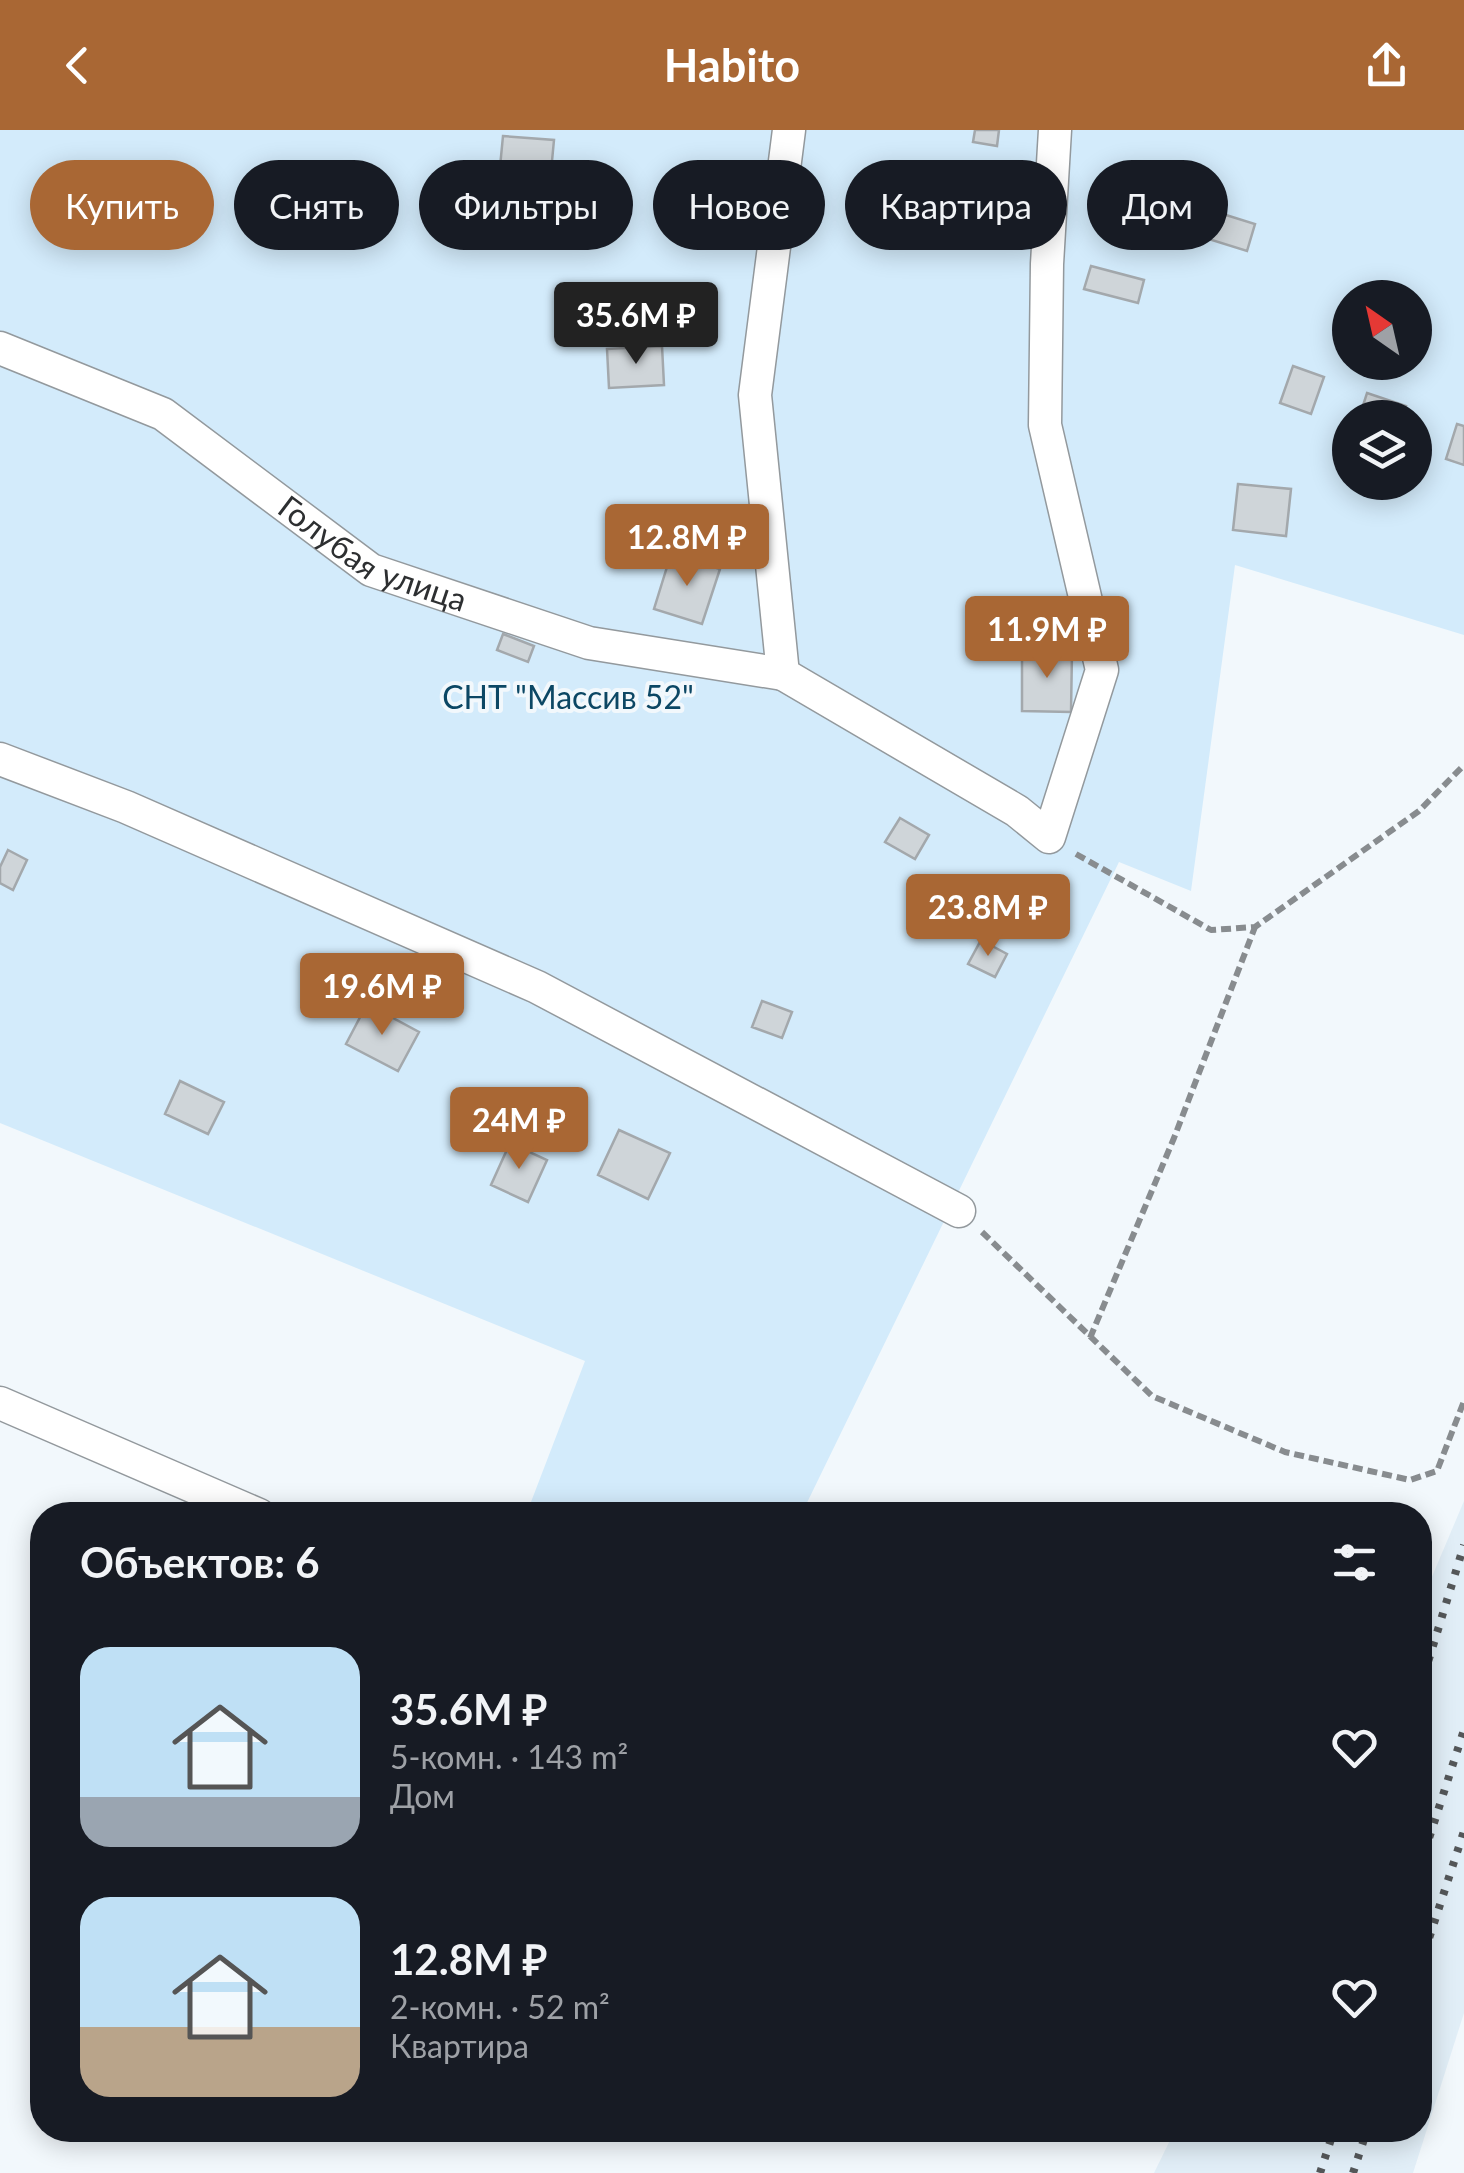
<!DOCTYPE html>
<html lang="ru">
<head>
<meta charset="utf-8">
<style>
  :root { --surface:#171b24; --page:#20242c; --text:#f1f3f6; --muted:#9ea1a6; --accent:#a96734 }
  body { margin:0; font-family:Lato,sans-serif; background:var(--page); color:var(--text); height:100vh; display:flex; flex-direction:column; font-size:38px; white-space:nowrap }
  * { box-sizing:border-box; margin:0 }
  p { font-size:32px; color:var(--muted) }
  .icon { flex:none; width:55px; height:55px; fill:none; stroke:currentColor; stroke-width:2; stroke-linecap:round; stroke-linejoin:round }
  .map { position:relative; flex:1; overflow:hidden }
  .sheet { position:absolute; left:30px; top:1372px; width:1402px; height:640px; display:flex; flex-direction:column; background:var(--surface); border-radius:40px; box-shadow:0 5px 25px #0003 }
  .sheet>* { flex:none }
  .top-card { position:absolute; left:30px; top:30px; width:1405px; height:90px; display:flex; gap:20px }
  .needle { width:65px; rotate:326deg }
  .fabs { position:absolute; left:1332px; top:150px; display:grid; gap:20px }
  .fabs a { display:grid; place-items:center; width:100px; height:100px; border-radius:50%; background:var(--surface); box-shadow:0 5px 25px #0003; font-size:50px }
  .price { position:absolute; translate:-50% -85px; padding:0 22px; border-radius:10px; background:var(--accent); color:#fff; font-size:32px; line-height:65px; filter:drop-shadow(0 2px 5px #0008) }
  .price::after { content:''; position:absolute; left:50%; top:60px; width:30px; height:22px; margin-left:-15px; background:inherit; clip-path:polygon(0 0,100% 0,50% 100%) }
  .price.on { background:#222; color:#fff }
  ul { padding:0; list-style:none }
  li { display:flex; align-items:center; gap:30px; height:250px; padding:0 50px }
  li span { display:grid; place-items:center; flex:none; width:280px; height:200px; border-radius:30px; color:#555 }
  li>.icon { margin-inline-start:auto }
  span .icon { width:120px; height:120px; fill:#fffc; stroke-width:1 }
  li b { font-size:42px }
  h2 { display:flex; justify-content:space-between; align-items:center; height:120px; padding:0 50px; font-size:42px }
  .chip { padding:0 35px; border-radius:45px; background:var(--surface); box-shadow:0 5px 25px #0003; font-size:35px; line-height:90px }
  .chip.on { background:var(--accent); color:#fff }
  header { display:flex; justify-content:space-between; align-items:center; height:130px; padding:0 50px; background:var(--accent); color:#fff; font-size:45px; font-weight:700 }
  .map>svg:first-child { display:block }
  .built { fill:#e1eef7 }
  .green { fill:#d3ebfb; fill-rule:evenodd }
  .building { fill:#cfd5d9; stroke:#a3a8ac; stroke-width:2.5 }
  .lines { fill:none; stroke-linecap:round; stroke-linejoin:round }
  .minor-casing { stroke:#93999d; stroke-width:35 }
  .path { stroke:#888c8f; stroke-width:6; stroke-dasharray:10 5; stroke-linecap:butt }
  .minor { stroke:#fff; stroke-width:32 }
  .rail { stroke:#545759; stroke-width:8; stroke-dasharray:5 10; stroke-linecap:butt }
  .labels { text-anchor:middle; stroke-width:8; stroke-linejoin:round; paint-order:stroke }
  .street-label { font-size:32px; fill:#2d2f31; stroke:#f2f8fc }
  .park-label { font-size:32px; fill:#0c4764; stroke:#f2f8fc }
</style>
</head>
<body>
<header><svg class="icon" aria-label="back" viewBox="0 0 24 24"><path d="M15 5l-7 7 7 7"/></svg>Habito<svg class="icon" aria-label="share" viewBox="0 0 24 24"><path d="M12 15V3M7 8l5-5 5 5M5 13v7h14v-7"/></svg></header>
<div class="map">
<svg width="1464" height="2043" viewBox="0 0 1464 2043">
  <rect width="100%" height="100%" fill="#f2f8fc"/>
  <path class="built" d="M1464,1371V1883L1413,2043H1154L1175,2000H1420V1475Z"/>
  <path class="green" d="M0,0H1464V505L1235,435L1191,761L1119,732L801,1385H526L585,1231L0,993ZM1350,168H1415V232H1350ZM1350,288H1415V352H1350Z"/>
  <path class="building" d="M975,0H999L997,16L973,12Z
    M503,6L554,10L548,73L497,68Z
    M982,35L1008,39L1006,54L979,50Z
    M678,44L722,48L717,93L673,88Z
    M1210,80L1255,94L1247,121L1202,107Z
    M1091,136L1144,150L1138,173L1084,159Z
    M662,216L664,255L609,258L607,219Z
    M1293,236L1324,247L1311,284L1280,273Z
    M1367,263L1406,276L1402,288H1359Z
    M1457,294L1464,296V335L1446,329Z
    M1238,354L1291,359L1286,406L1233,400Z
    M671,424L720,439L702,494L654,479Z
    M503,504L534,516L528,532L497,520Z
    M1022,521L1072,522L1071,582L1022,581Z
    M900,688L929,705L915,729L885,712Z
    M8,720L27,730L13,760L0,753V737Z
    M981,810L1007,824L995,847L968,834Z
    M762,871L792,882L782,908L752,897Z
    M367,874L419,902L398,941L346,914Z
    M180,951L224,972L208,1004L165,984Z
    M619,1000L670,1023L648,1069L598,1045Z
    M510,1013L547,1030L528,1072L491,1055Z"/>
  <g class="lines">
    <defs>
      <g id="minor">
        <path d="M789,0L755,265L783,544L1017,681L1049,707L1102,540L1045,295L1047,134L1055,0"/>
        <path id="s1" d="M0,218L163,284L371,440L589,513L783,544"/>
        <path d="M0,629L126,677L537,857L959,1081"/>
        <path d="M0,1273L259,1385"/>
      </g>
    </defs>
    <use href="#minor" class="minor-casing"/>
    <path class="path" d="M1076,724L1211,800L1255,797L1419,681L1464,635
      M982,1102L1152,1266L1285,1322L1410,1350L1437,1341L1464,1271
      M1090,1208L1174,1008L1255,797"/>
    <use href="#minor" class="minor"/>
    <path class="rail" d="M1424,1545L1464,1415
      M1420,1736L1464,1600
      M1420,1836L1464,1701
      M1320,2043L1334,2000
      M1353,2043L1367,2000"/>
  </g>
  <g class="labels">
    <g class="street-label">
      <text dy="11" stroke="none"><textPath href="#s1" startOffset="430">Голубая улица</textPath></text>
    </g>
    <g class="park-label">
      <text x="568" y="579">СНТ "Массив 52"</text>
    </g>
  </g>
</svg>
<div class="fabs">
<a><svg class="needle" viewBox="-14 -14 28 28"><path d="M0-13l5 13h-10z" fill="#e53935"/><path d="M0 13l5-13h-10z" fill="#9ea1a6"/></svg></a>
<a><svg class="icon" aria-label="layers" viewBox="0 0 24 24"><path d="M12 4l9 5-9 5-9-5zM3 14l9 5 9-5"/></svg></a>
</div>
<b class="price on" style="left:636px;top:237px">35.6M ₽</b>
<b class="price" style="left:687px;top:459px">12.8M ₽</b>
<b class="price" style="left:1047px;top:551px">11.9M ₽</b>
<b class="price" style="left:988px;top:829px">23.8M ₽</b>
<b class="price" style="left:382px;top:908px">19.6M ₽</b>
<b class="price" style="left:519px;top:1042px">24M ₽</b>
<div class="top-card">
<a class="chip on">Купить</a>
<a class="chip">Снять</a>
<a class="chip">Фильтры</a>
<a class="chip">Новое</a>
<a class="chip">Квартира</a>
<a class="chip">Дом</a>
</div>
<section class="sheet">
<h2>Объектов: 6<svg class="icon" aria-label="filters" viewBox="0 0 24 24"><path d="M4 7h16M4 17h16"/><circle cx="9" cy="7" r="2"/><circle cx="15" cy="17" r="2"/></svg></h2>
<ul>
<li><span style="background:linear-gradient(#bfe0f5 75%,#9aa5b1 0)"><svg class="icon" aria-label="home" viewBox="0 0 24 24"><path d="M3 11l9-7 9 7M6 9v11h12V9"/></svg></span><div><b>35.6M ₽</b><p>5-комн. · 143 m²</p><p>Дом</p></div><svg class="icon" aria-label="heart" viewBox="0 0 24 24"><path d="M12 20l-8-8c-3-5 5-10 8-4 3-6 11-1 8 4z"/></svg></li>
<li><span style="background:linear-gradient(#bfe0f5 65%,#b9a48a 0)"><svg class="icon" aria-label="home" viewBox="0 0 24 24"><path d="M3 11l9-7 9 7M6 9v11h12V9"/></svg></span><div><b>12.8M ₽</b><p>2-комн. · 52 m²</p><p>Квартира</p></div><svg class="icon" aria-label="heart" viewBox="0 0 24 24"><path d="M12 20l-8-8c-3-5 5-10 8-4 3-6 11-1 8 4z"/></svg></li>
</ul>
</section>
</div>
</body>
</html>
